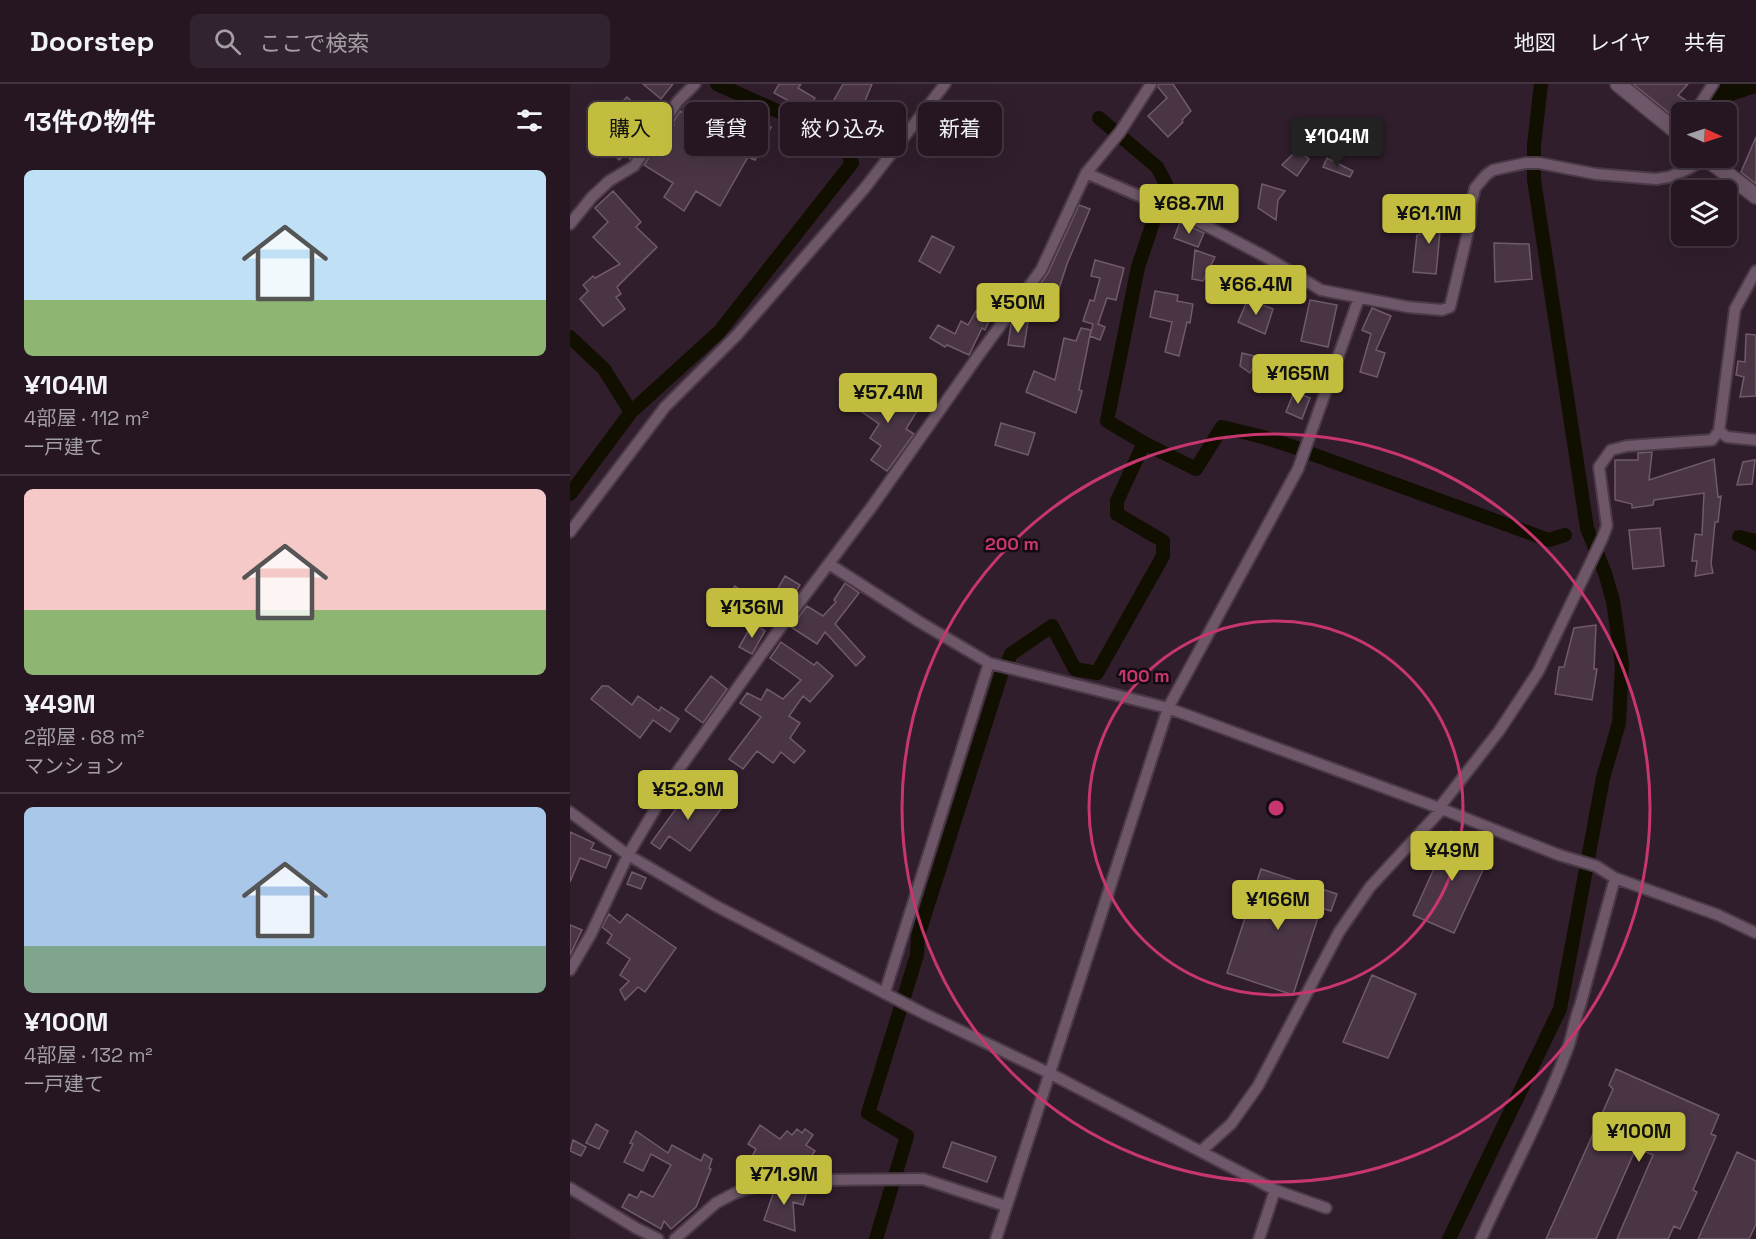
<!DOCTYPE html>
<html lang="ja">
<head>
<meta charset="utf-8">
<style>
  :root { --surface:#251622; --page:#31232f; --text:#f1f3f6; --muted:#a39fa5; --line:#423540; --accent:#c2bd3f }
  body { margin:0; font-family:"Space Grotesk","Noto Sans JP",sans-serif; background:var(--page); color:var(--text); height:100vh; display:flex; flex-direction:column; font-size:22px; white-space:nowrap }
  * { box-sizing:border-box; margin:0 }
  p { font-size:20px; color:var(--muted) }
  .icon { flex:none; width:33px; height:33px; fill:none; stroke:currentColor; stroke-width:2; stroke-linecap:round; stroke-linejoin:round }
  .map { position:relative; flex:1; overflow:hidden }
  .sheet { display:flex; flex-direction:column; background:var(--surface); width:570px }
  .sheet>* { flex:none }
  .guide { position:absolute; left:18px; top:18px; width:570px; height:54px; display:flex; gap:12px }
  .needle { width:39px; rotate:93deg }
  .tools { position:absolute; left:1101px; top:18px; display:grid; gap:12px }
  .tools a { display:grid; place-items:center; width:66px; height:66px; border-radius:9px; background:var(--surface); box-shadow:0 6px 24px #0002,0 0 0 2px var(--line); font-size:30px }
  .price { position:absolute; translate:-50% -51px; padding:0 14px; border-radius:6px; background:var(--accent); color:#111; font-size:20px; line-height:39px; filter:drop-shadow(0 2px 3px #0008) }
  .price::after { content:''; position:absolute; left:50%; top:36px; width:18px; height:14px; margin-left:-9px; background:inherit; clip-path:polygon(0 0,100% 0,50% 100%) }
  .price.on { background:#222; color:#fff }
  ul { padding:0; list-style:none }
  li { display:grid; align-content:center; gap:12px; height:318px; padding:0 24px }
  li+li { border-top:2px solid var(--line) }
  li span { display:grid; place-items:center; height:186px; border-radius:9px; color:#555 }
  li>.icon { margin-inline-start:auto }
  span .icon { width:108px; height:108px; fill:#fffc; stroke-width:1 }
  li b { font-size:26px }
  h2 { display:flex; justify-content:space-between; align-items:center; height:72px; padding:0 24px; font-size:26px }
  .chip { padding:0 21px; border-radius:9px; background:var(--surface); box-shadow:0 6px 24px #0002,0 0 0 2px var(--line); font-size:21px; line-height:54px }
  .chip.on { background:var(--accent); color:#111 }
  header { display:flex; align-items:center; gap:36px; box-sizing:border-box; height:84px; padding:0 30px; background:var(--surface); border-bottom:2px solid var(--line) }
  header strong { font-size:28px }
  nav { display:flex; gap:33px; margin-inline-start:auto; font-size:21px }
  .search { width:420px; height:54px; background:var(--page); display:flex; align-items:center; gap:15px; box-sizing:border-box; padding:0 21px; border-radius:9px; color:var(--muted); font-size:22px }
  main { display:flex; flex:1; min-height:0 }
  .map>svg:first-child { display:block }
  .water { fill:#110f00 }
  .lines { fill:none; stroke-linecap:round; stroke-linejoin:round }
  .canal { stroke:#110f00; stroke-width:14 }
  .building { fill:#4a3545; stroke:#705a6b; stroke-width:1.5 }
  .street-casing { stroke:#4a3a47; stroke-width:14 }
  .secondary-casing { stroke:#4a3a47; stroke-width:18 }
  .street { stroke:#6d5768; stroke-width:10 }
  .secondary { stroke:#6d5768; stroke-width:15 }
  .ring { fill:none; stroke:#c83670; stroke-width:3 }
  .centre { fill:#c83670; stroke:#140b12; stroke-width:3 }
  .ring-label { font-size:18px; text-anchor:middle; font-weight:bold; fill:#c83670; stroke:#140b12; stroke-width:5; stroke-linejoin:round; paint-order:stroke }
</style>
</head>
<body>
<header>
<strong>Doorstep</strong>
<div class="search"><svg class="icon" aria-label="search" viewBox="0 0 24 24"><circle cx="10" cy="10" r="6"/><path d="M15 15l6 6"/></svg>ここで検索</div>
<nav><a>地図</a><a>レイヤ</a><a>共有</a></nav>
</header>
<main>
<section class="sheet">
<h2>13件の物件<svg class="icon" aria-label="filters" viewBox="0 0 24 24"><path d="M4 7h16M4 17h16"/><circle cx="9" cy="7" r="2"/><circle cx="15" cy="17" r="2"/></svg></h2>
<ul>
<li><span style="background:linear-gradient(#bfe0f5 70%,#8fb573 0)"><svg class="icon" aria-label="home" viewBox="0 0 24 24"><path d="M3 11l9-7 9 7M6 9v11h12V9"/></svg></span><div><b>¥104M</b><p>4部屋 · 112 m²</p><p>一戸建て</p></div></li>
<li><span style="background:linear-gradient(#f6c9c9 65%,#8fb573 0)"><svg class="icon" aria-label="home" viewBox="0 0 24 24"><path d="M3 11l9-7 9 7M6 9v11h12V9"/></svg></span><div><b>¥49M</b><p>2部屋 · 68 m²</p><p>マンション</p></div></li>
<li><span style="background:linear-gradient(#a9c7e8 75%,#7fa58c 0)"><svg class="icon" aria-label="home" viewBox="0 0 24 24"><path d="M3 11l9-7 9 7M6 9v11h12V9"/></svg></span><div><b>¥100M</b><p>4部屋 · 132 m²</p><p>一戸建て</p></div></li>
</ul>
</section>
<div class="map">
<svg width="1186" height="1155" viewBox="0 0 1186 1155">
  <rect width="100%" height="100%" fill="#311e2d"/>
  <path class="water" d="M1136,0H1186V9L1153,20L1145,28H1127Z
    M1170,446L1186,450V467L1163,456L1162,452L1164,447Z"/>
  <g class="lines">
    <path class="canal" d="M529,34L587,83L596,100L568,183L537,337L574,359L626,385L652,343L693,353L727,364
      M0,253L34,285L61,328L0,410
      M61,328L149,248L282,79L272,56L147,0
      M742,370L979,456L995,451
      M438,577L441,570L482,542L505,585L527,589L593,472V457L547,430V417L574,359
      M306,1155L337,1052L298,1029L347,871L348,852L431,591
      M879,1155L990,925L1033,694L1049,639L1052,580L1043,517L1035,489L1017,444L964,96V61L971,0"/>
  </g>
  <path class="building" d="M73,0H103L91,15Z
    M209,0H231L228,4L245,14L238,27L204,9Z
    M273,0H302L295,17L300,20L289,40L260,23Z
    M588,0H603L621,27L612,36L613,38L598,53L578,32L597,14L588,3Z
    M1063,0H1118L1108,11L1121,20L1116,28H1112V34L1109,37Z
    M57,13L85,38L60,75L56,70L49,76L34,58L45,48L38,40L49,31L44,26Z
    M110,27L138,42L144,33L166,45L173,30L201,43L185,76L178,73L150,122L126,107L114,127L94,113L103,99L74,81L87,61L92,64L104,41L102,40Z
    M1186,53V100L1171,88Z
    M727,66L739,75L727,92L712,81Z
    M757,74L783,87L780,93L753,83Z
    M692,100L715,107L708,116L706,136L688,124Z
    M43,107L71,138L66,143L87,163L47,203L51,210L46,213L55,225L33,242L10,215L18,207L13,201L23,192L25,194L50,180L23,153L38,138L25,124Z
    M509,121L520,125L497,180L482,226L464,220L471,199L478,189Z
    M853,133L876,135V148L870,147L866,190L843,188L847,151H850Z
    M610,138L634,149L628,163L604,154Z
    M362,152L384,163L370,189L349,177Z
    M924,159L959,160L962,195L925,198Z
    M625,166L645,173L633,197L622,195Z
    M525,176L554,184L546,216L537,214L528,240L535,243L530,256L520,252L523,240L513,237L520,216L524,217L530,194L521,192Z
    M585,207L608,211L607,217L623,220L620,239L617,238L609,272L595,268L602,238L580,233Z
    M678,215L703,225L695,250L668,238Z
    M740,216L767,221L758,263L731,257Z
    M802,224L821,232L806,266L815,269L807,293L790,288L801,250L792,246Z
    M406,227L420,235L415,246L412,244L399,271L377,261L375,263L360,254L368,241L385,250L391,237L398,241Z
    M444,236L458,238L454,263L438,261L441,240Z
    M511,244L521,246L509,306L512,307L506,329L456,308L464,287L485,296L494,254L506,257Z
    M1176,250L1186,251V312L1170,313L1174,293L1166,291L1168,277L1175,278Z
    M672,269L688,273L680,289L670,282Z
    M289,302L305,312L302,317L321,329L335,306L353,317L336,345L344,350L317,387L301,376L311,362L300,354L309,340L278,318Z
    M724,308L740,314L732,335L716,328Z
    M431,339L465,349L458,371L425,361Z
    M1082,368L1079,396L1144,375L1148,413L1151,412L1148,438H1145L1141,480L1143,489L1125,492L1127,477H1122L1125,450L1132,451L1134,409L1084,416L1083,421L1062,424V420L1045,416V376H1068V369Z
    M1185,376L1182,400L1167,401L1173,378Z
    M1090,444L1094,482L1063,485L1059,446Z
    M215,492L230,501L217,522L203,513Z
    M275,499L289,509L265,540L295,573L286,582L255,548L247,560L221,543L237,522L253,532L266,518L264,516Z
    M165,502L179,512L165,532L150,522Z
    M183,539L195,547L182,570L169,563Z
    M1026,541L1024,585H1027L1022,616L985,610L989,583H994L1004,544Z
    M211,558L244,581L247,578L263,592L240,618L233,612L219,632L230,639L220,654L235,667L224,679L211,668L203,679L187,667L173,685L159,675L191,633L170,619L177,609L191,616L197,605L213,615L231,596L200,574Z
    M141,592L157,605L133,639L115,626Z
    M32,602H38L62,621L68,612L89,627L91,623L109,635L100,648L83,636L70,654L21,615Z
    M121,704L151,725L120,767L99,752L90,765L81,759Z
    M881,747L922,766L884,849L843,831Z
    M0,748L24,759L21,765L41,772L36,784L10,774L0,798Z
    M691,785L767,810L761,827L751,824L723,911L657,889Z
    M62,788L76,794L71,805L57,800Z
    M39,830L50,839L57,830L106,864L75,908L68,903L55,916L50,906L59,897L50,891L60,875L37,859L42,851L32,843Z
    M0,841L12,846L0,871Z
    M802,891L846,910L818,974L773,958Z
    M1046,985L1149,1031L1141,1050L1146,1052L1123,1106L1127,1108L1110,1145L1104,1142L1098,1155H1047L1083,1071L1066,1064L1026,1155H976L1043,1005L1039,1001Z
    M26,1040L38,1047L29,1065L16,1059Z
    M190,1041L210,1055L217,1047L222,1051L227,1045L232,1049L235,1045L243,1051L236,1061L245,1067L233,1084L218,1073L211,1086L194,1076L189,1086L178,1080L186,1065L178,1060Z
    M66,1047L98,1069L102,1061L131,1077L134,1070L142,1075L139,1084L141,1085L126,1123L101,1145L94,1137L91,1145L52,1123L59,1110L67,1114L71,1107L83,1113L101,1081L81,1070L73,1087L54,1078L63,1060L60,1059Z
    M3,1056L16,1063L11,1072L0,1067Z
    M382,1058L426,1073L417,1098L373,1083Z
    M1167,1068L1186,1077V1140L1179,1155H1128Z
    M212,1102L237,1107L233,1121L223,1118L225,1147L194,1136L205,1104Z"/>
  <g class="lines">
    <defs>
      <path id="street" d="M1125,28L1143,0
        M516,89L625,136L696,173L751,206L838,223L872,226L880,223L900,139L901,121L905,104L916,91L923,86L956,79H969L1026,90L1086,95L1099,93L1118,85L1136,74
        M0,140L22,113L39,97L64,82L108,17L125,0
        M1149,347L1157,353L1186,356
        M0,448L95,323L167,251L294,105L375,0
        M259,480L348,537L419,579L598,624L872,725L989,771L1026,782L1045,794L1148,831L1186,849
        M869,724L929,647L968,588L1032,455L1037,442L1029,383L1041,366L1057,362L1142,356L1149,347L1165,225L1186,187
        M0,728L58,771L144,821L353,929L479,989L705,1106L756,1124
        M0,886L21,850L58,771L107,688L208,547L303,421L408,272L471,186L516,89L550,48L581,0
        M315,908L419,579
        M631,1067L661,1040L688,1002L769,848L800,803L872,725
        M0,1104L66,1144L88,1155
        M105,1155L146,1119L165,1109L216,1093L247,1096L353,1095L436,1122
        M426,1155L598,624L728,385L789,214
        M689,1155L705,1106
        M911,1155C939,1092 973,1031 997,966C1003,952 1004,936 1010,922L1045,794"/>
      <path id="secondary" d="M1048,0L1112,52
        M1136,74L1186,112"/>
    </defs>
    <use href="#street" class="street-casing"/>
    <use href="#secondary" class="secondary-casing"/>
    <use href="#street" class="street"/>
    <use href="#secondary" class="secondary"/>
  </g>
  <g class="ring">
    <circle cx="706" cy="724" r="187"/>
    <circle cx="706" cy="724" r="374"/>
  </g>
  <circle cx="706" cy="724" r="9" class="centre"/>
  <g class="ring-label">
    <text x="442" y="466">200 m</text>
    <text x="574" y="598">100 m</text>
  </g>
</svg>
<div class="tools">
<a><svg class="needle" viewBox="-14 -14 28 28"><path d="M0-13l5 13h-10z" fill="#e53935"/><path d="M0 13l5-13h-10z" fill="#a39fa5"/></svg></a>
<a><svg class="icon" aria-label="layers" viewBox="0 0 24 24"><path d="M12 4l9 5-9 5-9-5zM3 14l9 5 9-5"/></svg></a>
</div>
<b class="price on" style="left:767px;top:84px">¥104M</b>
<b class="price" style="left:619px;top:151px">¥68.7M</b>
<b class="price" style="left:859px;top:161px">¥61.1M</b>
<b class="price" style="left:686px;top:232px">¥66.4M</b>
<b class="price" style="left:448px;top:250px">¥50M</b>
<b class="price" style="left:728px;top:321px">¥165M</b>
<b class="price" style="left:318px;top:340px">¥57.4M</b>
<b class="price" style="left:182px;top:555px">¥136M</b>
<b class="price" style="left:118px;top:737px">¥52.9M</b>
<b class="price" style="left:882px;top:798px">¥49M</b>
<b class="price" style="left:708px;top:847px">¥166M</b>
<b class="price" style="left:1069px;top:1079px">¥100M</b>
<b class="price" style="left:214px;top:1122px">¥71.9M</b>
<div class="guide">
<a class="chip on">購入</a>
<a class="chip">賃貸</a>
<a class="chip">絞り込み</a>
<a class="chip">新着</a>
</div>
</div>
</main>
</body>
</html>
